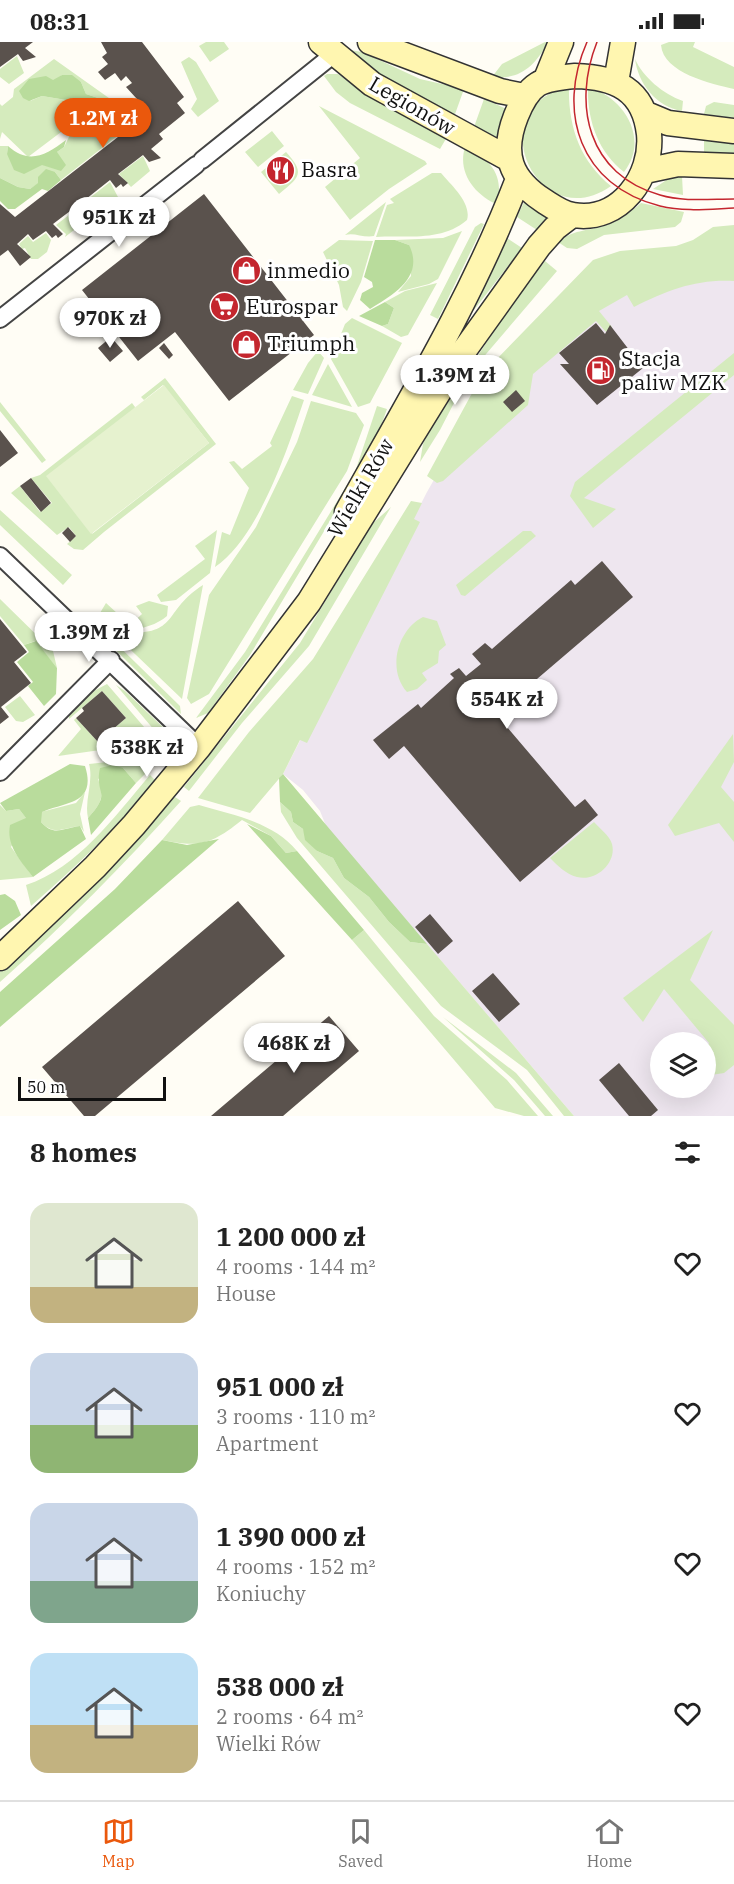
<!DOCTYPE html>
<html lang="en">
<head>
<meta charset="utf-8">
<style>
  :root { --surface:#fff; --page:#f6f6f6; --text:#222; --muted:#767676; --line:#e0e0e0; --accent:#ea580c }
  body { margin:0; font-family:"IBM Plex Serif",serif; background:var(--page); color:var(--text); height:100vh; display:flex; flex-direction:column; font-size:22px; white-space:nowrap }
  * { box-sizing:border-box; margin:0 }
  p { font-size:20px; color:var(--muted) }
  .icon { flex:none; width:33px; height:33px; fill:none; stroke:currentColor; stroke-width:2; stroke-linecap:round; stroke-linejoin:round }
  .map { position:relative; height:1074px; overflow:hidden }
  .sheet { display:flex; flex-direction:column; background:var(--surface); flex:1 }
  .sheet>* { flex:none }
  .buttons { position:absolute; left:650px; top:990px; display:grid; gap:12px }
  .buttons a { display:grid; place-items:center; width:66px; height:66px; border-radius:50%; background:var(--surface); box-shadow:0 6px 24px #0002; font-size:30px }
  .scale { position:absolute; left:18px; bottom:15px; width:148px; box-sizing:border-box; padding-left:6px; border:3px solid #111; border-top:0; font-size:16px; line-height:21px; white-space:nowrap; color:#111; -webkit-text-stroke:4px #fff; paint-order:stroke }
  .price { position:absolute; translate:-50% -51px; padding:0 14px; border-radius:21px; background:#fff; color:#222; font-size:20px; line-height:39px; filter:drop-shadow(0 2px 3px #0008) }
  .price::after { content:''; position:absolute; left:50%; top:36px; width:18px; height:14px; margin-left:-9px; background:inherit; clip-path:polygon(0 0,100% 0,50% 100%) }
  .price.on { background:var(--accent); color:#fff }
  ul { padding:0; list-style:none }
  li { display:flex; align-items:center; gap:18px; height:150px; padding:0 30px }
  li span { display:grid; place-items:center; flex:none; width:168px; height:120px; border-radius:18px; color:#555 }
  li>.icon { margin-inline-start:auto }
  span .icon { width:72px; height:72px; fill:#fffc; stroke-width:1 }
  li b { font-size:26px }
  h2 { display:flex; justify-content:space-between; align-items:center; height:72px; padding:0 30px; font-size:26px }
  .status { display:flex; justify-content:space-between; align-items:center; height:42px; padding:0 30px; background:var(--surface); direction:ltr }
  .status svg { height:16px; fill:currentColor }
  .dock { display:flex; justify-content:space-around; align-items:center; height:84px; border-top:2px solid var(--line); background:var(--surface); font-size:16px; color:var(--muted) }
  .dock a { display:grid; justify-items:center; gap:3px }
  .dock .on { color:var(--accent) }
  .map>svg:first-child { display:block }
  .industrial { fill:#eee6ef; fill-rule:evenodd }
  .green { fill:#d5ebbd }
  .forest { fill:#b9dc9c }
  .pitch { fill:#e6f2cf }
  .building { fill:#5a524d }
  .lines { fill:none; stroke-linecap:round; stroke-linejoin:round }
  .street-casing { stroke:#444; stroke-width:20 }
  .secondary-casing { stroke:#333; stroke-width:27 }
  .street { stroke:#fff; stroke-width:16 }
  .secondary { stroke:#fff6b0; stroke-width:24 }
  .tram { stroke:#c4262e; stroke-width:1.5 }
  .labels { text-anchor:middle; stroke-width:6; stroke-linejoin:round; paint-order:stroke }
  .street-label { font-size:21px; fill:#111; stroke:#fff }
  .poi-label { font-size:21px; fill:#111; stroke:#fff; text-anchor:start }
</style>
</head>
<body>
<div class="status"><b>08:31</b><svg viewBox="0 0 49 12"><path d="M0 12V9h3v3zM5 12V6h3v6zM10 12V3h3v9zM15 12V0h3v12zM26 1h20v11H26zM47 4h2v5h-2z"/></svg></div>
<div class="map">
<svg width="734" height="1074" viewBox="0 0 734 1074">
  <rect width="100%" height="100%" fill="#fffdf5"/>
  <path class="industrial" d="M734,190V1074H574L326,784L320,769L303,748L283,732L427,450L485,348L571,250ZM660,1000H705V1046H660Z"/>
  <path class="green" d="M206,0H224L229,7L210,20L199,4Z
    M545,0L548,1C534,24 521,38 492,35L502,22Z
    M669,0H695L693,5L734,25V47C712,42 663,31 661,3Z
    M350,8L362,10L420,37L464,47L454,75L392,42L348,10Z
    M17,14L24,31L9,42L0,35V27Z
    M189,15L196,20L219,59L198,75L191,67L197,57L181,20Z
    M54,17L123,66L135,59L144,67L141,70L143,74L61,138L55,130L30,147L18,145L0,136V104H8L7,112L54,126L57,110L64,105L72,89L89,86L98,56L86,52L81,40L62,33L30,59L42,54L72,59L77,78L28,115L2,90L0,97V62L2,64L13,55L14,47Z
    M635,17C643,35 663,52 683,59L682,69C656,65 638,41 635,17Z
    M327,32H338L382,61L380,63L383,62L447,95L440,107L350,61L336,50L324,34Z
    M569,45C568,84 580,119 611,144C538,196 477,65 569,45Z
    M588,45C624,55 650,97 624,130C598,110 587,78 588,45Z
    M484,57L509,68L501,99L474,85Z
    M714,60L734,63V76L704,72L706,64Z
    M319,64L425,119L427,122L389,147L350,178L325,145L360,116Z
    M272,89L284,104L258,125L245,110Z
    M704,96L734,99V112H704Z
    M465,105C492,119 503,131 498,163C475,153 457,131 465,105Z
    M286,110C306,132 299,135 279,152L261,130Z
    M143,114L150,129L131,145L119,132Z
    M432,131H441C451,143 472,161 467,178C441,200 408,193 376,195L387,163L394,161L390,157Z
    M682,134L683,153L653,147L668,137Z
    M110,140L118,155L100,169L87,158Z
    M525,158L549,172L537,188L517,175Z
    M386,160L374,194C363,196 354,190 345,193Z
    M641,161L684,170L681,180L675,185L604,193L577,207L567,206L558,200C572,188 587,189 604,184C618,179 630,171 641,161Z
    M78,166L87,178L65,195L66,192L56,183Z
    M481,181L484,182L438,277L430,273L475,185Z
    M734,183V239C696,237 668,248 634,265L627,253L599,269L612,285L606,290L596,279L533,332L528,363L443,439L437,441L427,434L471,353L490,324L593,218L620,209L676,204L693,198L713,185Z
    M462,189L438,237L429,242L398,250L411,234L409,203L395,198L443,196Z
    M46,191L51,198L47,210L38,217H31L25,206L22,207L19,202L28,194L33,200Z
    M507,196L522,206L474,268L473,265Z
    M339,198L373,199L361,240L347,269L343,265L339,243L323,210Z
    M545,219L557,229L469,332L440,388L420,420L423,402L427,393L513,259L516,260V256Z
    M437,241L408,293L401,295L382,284L388,282L394,266L385,260L405,249Z
    M352,276L402,301L370,361L358,365L331,317L345,282Z
    M318,309L324,316L308,352L293,348L308,321Z
    M734,311V333L584,456L616,467L593,486L570,454L575,440Z
    M328,322L352,365L312,353Z
    M165,336L216,402L104,490L83,508L74,507L67,502L76,494L69,485L57,493L11,451L20,444L40,470L52,461L31,436L40,433L132,361L135,365L92,492L209,401L163,343L144,358L141,355Z
    M292,354L304,358C287,408 259,495 215,525L222,490L230,493L249,446L229,420L234,419L242,427L272,404L270,401Z
    M311,359L356,371L364,383L347,429L209,652L191,662L187,656L209,553L256,485L297,400Z
    M0,360L46,418L42,421L0,369Z
    M377,364L387,367L372,409L250,613L208,671L196,676L245,610L355,430Z
    M411,459L422,461L414,477L420,480L307,701L300,698L283,732L250,771L198,756L249,690L313,617Z
    M391,465L309,604L242,681L189,749L184,745L300,601L372,482Z
    M0,468L72,533L63,543L0,483Z
    M217,488L210,531L176,558L161,560L157,553L205,517L195,504Z
    M523,489H531L536,494L465,554L461,553L456,543Z
    M203,543L182,657L112,590C183,596 159,571 203,543Z
    M0,557L53,609L57,626L35,599L24,603L0,574Z
    M149,559L168,564L167,574C150,589 113,594 97,576L106,561L130,583L142,572L136,564Z
    M46,572L66,590L55,598L36,582Z
    M423,575L437,579L446,603L439,609L438,621L422,631L427,638L417,647L407,650C387,628 397,588 423,575Z
    M92,578L180,664L181,672L90,583Z
    M107,642L157,700L58,714L81,687L74,678L76,676L98,700L126,676L102,649L69,677V672L88,652Z
    M116,643L125,649L169,691L166,696H161Z
    M20,654L35,673L23,680L16,679L5,665Z
    M733,692L734,720L721,745L734,760V800L719,781L675,794L668,783Z
    M126,718L138,722L147,730L136,741L123,726L98,737C105,756 101,761 88,776C84,758 94,740 89,722Z
    M150,733L156,739C117,785 76,825 31,864L26,843C78,826 115,774 150,733Z
    M85,750L80,772L84,790L80,784C63,786 54,794 41,780V770L76,761Z
    M175,755L181,759C124,823 64,883 0,940V930L81,857Z
    M280,760L291,770L293,780L303,787L317,809L333,816L344,836L369,855L389,880L410,900L427,902L574,1074H564L527,1028L441,964L297,796L281,770Z
    M0,763L6,769L19,767L27,777L11,805L33,835L0,838Z
    M199,763C233,773 273,780 297,809L286,811L271,794L242,778C212,802 200,806 162,798L190,765Z
    M594,780C599,786 610,794 612,802C617,821 596,840 577,835C566,832 558,824 550,816Z
    M364,888L434,974L507,1038L538,1074H524L495,1066L352,898Z
    M713,888L690,938L734,983V1023L724,1031L705,1034V1010L709,1001L664,947L643,980L623,956Z
    M443,975L516,1031L553,1074H545L514,1038Z"/>
  <path class="forest" d="M62,33H72L81,40L86,52L98,56L104,65C97,82 91,86 72,89L70,74L75,69L72,59L42,54L29,59L23,56L19,49L29,37L46,34L53,38Z
    M66,98L64,105L57,110L66,123L61,129L42,123L24,132L14,128L7,112L8,104C29,123 46,113 66,98Z
    M46,127L55,130L61,138L48,149L42,147L15,167H8L0,159V136L18,145L30,147L38,141V135Z
    M375,198H395L409,203C425,235 393,253 370,267L360,258L362,251L373,245L372,240L364,235Z
    M385,260L394,266L388,282L382,284L359,274Z
    M36,599L57,626L56,652L44,664L28,644L33,640L17,620L29,610L24,603Z
    M70,722L85,724C97,762 66,760 42,770L41,780C54,795 63,786 80,784L86,797L33,835C21,819 6,804 10,783L26,776L19,767L6,769L0,761Z
    M113,723L123,726L136,741L91,793L88,776C113,748 94,754 100,726Z
    M283,732L427,902L410,900L389,880L369,855L344,836L333,816L317,809L305,798L303,787L293,780L291,770L280,760L279,736Z
    M247,782L271,794L286,811L297,809L364,888L352,898Z
    M219,797L0,985V950L115,847L162,798L187,803Z
    M5,852L15,859L21,873L0,888V853Z"/>
  <path class="pitch" d="M164,343L209,401L91,492L46,434Z"/>
  <path class="building" d="M0,0H33L25,6L36,15L23,19L18,12L0,25Z
    M101,0H142L184,55L177,61L185,71L159,92L163,97L151,107L161,116L149,120L143,113L118,132L128,141L123,145L121,142L116,146L110,138L86,157L96,166L84,171L78,163L53,182L63,192L58,196L56,193L52,196L46,189L33,198L28,192L17,202L31,215L20,224L8,208L0,214V162L15,175L145,74L143,71L147,68L126,45L132,41L126,34L121,39L115,31L105,38L98,30L108,22L102,15L107,11Z
    M204,152L314,293L229,359L175,290L138,319L82,248Z
    M596,281L605,292L610,283L643,326L597,363L560,322H569L559,311Z
    M111,295L123,309L110,320L98,306Z
    M164,301L173,313L169,317L159,306Z
    M516,348L525,359L512,370L503,360Z
    M0,388L18,411L0,425Z
    M31,436L51,461L41,470L20,444Z
    M68,485L76,494L70,500L62,491Z
    M602,519L633,555L496,672L575,765L585,757L598,773L520,840L404,704L389,717L373,698L418,662L421,666L454,636L450,632L459,626L466,634L481,622L472,612L485,601L492,607L571,538L575,543Z
    M0,577L27,610L14,620L31,641L1,665L9,675L0,682Z
    M102,649L126,676L98,700L76,676L84,669L82,666Z
    M238,859L285,914L95,1074H84L42,1025Z
    M430,872L453,899L438,912L415,885Z
    M493,931L520,962L499,980L472,949Z
    M329,974L359,1009L283,1074H211Z
    M619,1021L658,1068L651,1074H629L599,1038Z"/>
  <g class="lines">
    <defs>
      <path id="street" d="M202,118L334,12
        M0,277L196,123
        M0,514L199,705
        M0,730L111,618"/>
      <path id="secondary" d="M321,0L372,42L509,117
        M370,0L500,49L524,54
        M575,34C615,35 644,47 649,92C653,134 620,181 573,173C563,172 552,164 544,159C510,137 501,112 516,74C530,40 540,37 575,34Z
        M546,37L561,0
        M616,40L623,0
        M644,71L668,81L734,89
        M645,129L678,122L734,124
        M347,470C408,361 473,254 518,137
        M0,916L95,825L134,783L199,705L309,560L466,306L539,204L555,186L572,173"/>
    </defs>
    <use href="#street" class="street-casing"/>
    <use href="#secondary" class="secondary-casing"/>
    <use href="#street" class="street"/>
    <use href="#secondary" class="secondary"/>
    <path class="tram" d="M587,0C556,70 580,144 660,164C684,170 710,167 734,166
      M597,0C572,63 588,133 660,153C683,160 710,157 734,157"/>
  </g>
  <defs>
    <symbol id="restaurant-disc" viewBox="-11 -11 22 22"><circle r="9.5" fill="#c4262e" stroke="#fff"/><path d="M-5-6h1v4h1v-4h1v4h1v-4h1v5L-1.5 .5V6h-2V.5L-5-1ZM5-6V6H3V1.5H1.5Q1.5-4 5-6Z" fill="#fff"/></symbol>
    <symbol id="shop-disc" viewBox="-11 -11 22 22"><circle r="9.5" fill="#c4262e" stroke="#fff"/><path d="M-5-2.5h2.3a2.7 3.5 0 0 1 5.4 0H5L5.5 6h-11ZM-1.5-2.5h3a1.5 2.3 0 0 0-3 0Z" fill="#fff"/></symbol>
    <symbol id="supermarket-disc" viewBox="-11 -11 22 22"><circle r="9.5" fill="#c4262e" stroke="#fff"/><path d="M-6-5.5h2.5l.6 2H6L4.5 2H-2.5L-4.4-4H-6ZM-1.5 3.2a1.3 1.3 0 1 0 .1 0ZM3 3.2a1.3 1.3 0 1 0 .1 0Z" fill="#fff"/></symbol>
    <symbol id="fuel-disc" viewBox="-11 -11 22 22"><circle r="9.5" fill="#c4262e" stroke="#fff"/><path d="M-5.5-6h7V0h2V4h1.3V-2.5L3-4.5l.8-.8L6-3V5H2.5V1h-1V6h-7ZM-4.2-4.7v3.2H.2V-4.7Z" fill="#fff"/></symbol>
  </defs>
  <g fill-rule="evenodd">
    <use href="#restaurant-disc" x="264" y="112" width="33" height="33"/>
    <use href="#shop-disc" x="230" y="212" width="33" height="33"/>
    <use href="#supermarket-disc" x="208" y="248" width="33" height="33"/>
    <use href="#shop-disc" x="230" y="286" width="33" height="33"/>
    <use href="#fuel-disc" x="584" y="312" width="33" height="33"/>
  </g>
  <g class="labels">
    <g class="street-label">
      <text transform="translate(412 64) rotate(30)" y="7">Legionów</text>
      <text transform="translate(361 446) rotate(-60)" y="7">Wielki Rów</text>
    </g>
    <g class="poi-label">
      <text x="301" y="135">Basra</text>
      <text x="267" y="236">inmedio</text>
      <text x="246" y="272">Eurospar</text>
      <text x="267" y="309">Triumph</text>
      <text x="621" y="324">Stacja<tspan x="621" dy="24">paliw MZK</tspan></text>
    </g>
  </g>
</svg>
<div class="buttons">
<a><svg class="icon" aria-label="layers" viewBox="0 0 24 24"><path d="M12 4l9 5-9 5-9-5zM3 14l9 5 9-5"/></svg></a>
</div>
<div class="scale">50 m</div>
<b class="price on" style="left:103px;top:107px">1.2M zł</b>
<b class="price" style="left:119px;top:206px">951K zł</b>
<b class="price" style="left:110px;top:307px">970K zł</b>
<b class="price" style="left:455px;top:364px">1.39M zł</b>
<b class="price" style="left:89px;top:621px">1.39M zł</b>
<b class="price" style="left:507px;top:688px">554K zł</b>
<b class="price" style="left:147px;top:736px">538K zł</b>
<b class="price" style="left:294px;top:1032px">468K zł</b>
</div>
<section class="sheet">
<h2>8 homes<svg class="icon" aria-label="filters" viewBox="0 0 24 24"><path d="M4 7h16M4 17h16"/><circle cx="9" cy="7" r="2"/><circle cx="15" cy="17" r="2"/></svg></h2>
<ul>
<li><span style="background:linear-gradient(#dfe7d0 70%,#c2b280 0)"><svg class="icon" aria-label="home" viewBox="0 0 24 24"><path d="M3 11l9-7 9 7M6 9v11h12V9"/></svg></span><div><b>1 200 000 zł</b><p>4 rooms · 144 m²</p><p>House</p></div><svg class="icon" aria-label="heart" viewBox="0 0 24 24"><path d="M12 20l-8-8c-3-5 5-10 8-4 3-6 11-1 8 4z"/></svg></li>
<li><span style="background:linear-gradient(#c9d6e8 60%,#8fb573 0)"><svg class="icon" aria-label="home" viewBox="0 0 24 24"><path d="M3 11l9-7 9 7M6 9v11h12V9"/></svg></span><div><b>951 000 zł</b><p>3 rooms · 110 m²</p><p>Apartment</p></div><svg class="icon" aria-label="heart" viewBox="0 0 24 24"><path d="M12 20l-8-8c-3-5 5-10 8-4 3-6 11-1 8 4z"/></svg></li>
<li><span style="background:linear-gradient(#c9d6e8 65%,#7fa58c 0)"><svg class="icon" aria-label="home" viewBox="0 0 24 24"><path d="M3 11l9-7 9 7M6 9v11h12V9"/></svg></span><div><b>1 390 000 zł</b><p>4 rooms · 152 m²</p><p>Koniuchy</p></div><svg class="icon" aria-label="heart" viewBox="0 0 24 24"><path d="M12 20l-8-8c-3-5 5-10 8-4 3-6 11-1 8 4z"/></svg></li>
<li><span style="background:linear-gradient(#bfe0f5 60%,#c2b280 0)"><svg class="icon" aria-label="home" viewBox="0 0 24 24"><path d="M3 11l9-7 9 7M6 9v11h12V9"/></svg></span><div><b>538 000 zł</b><p>2 rooms · 64 m²</p><p>Wielki Rów</p></div><svg class="icon" aria-label="heart" viewBox="0 0 24 24"><path d="M12 20l-8-8c-3-5 5-10 8-4 3-6 11-1 8 4z"/></svg></li>
</ul>
</section>
<nav class="dock">
<a class="on"><svg class="icon" aria-label="map" viewBox="0 0 24 24"><path d="M3 6l6-2 6 2 6-2v14l-6 2-6-2-6 2zM9 4v14M15 6v14"/></svg>Map</a>
<a><svg class="icon" aria-label="saved" viewBox="0 0 24 24"><path d="M7 4h10v16l-5-4-5 4z"/></svg>Saved</a>
<a><svg class="icon" aria-label="home" viewBox="0 0 24 24"><path d="M3 11l9-7 9 7M6 9v11h12V9"/></svg>Home</a>
</nav>
</body>
</html>
